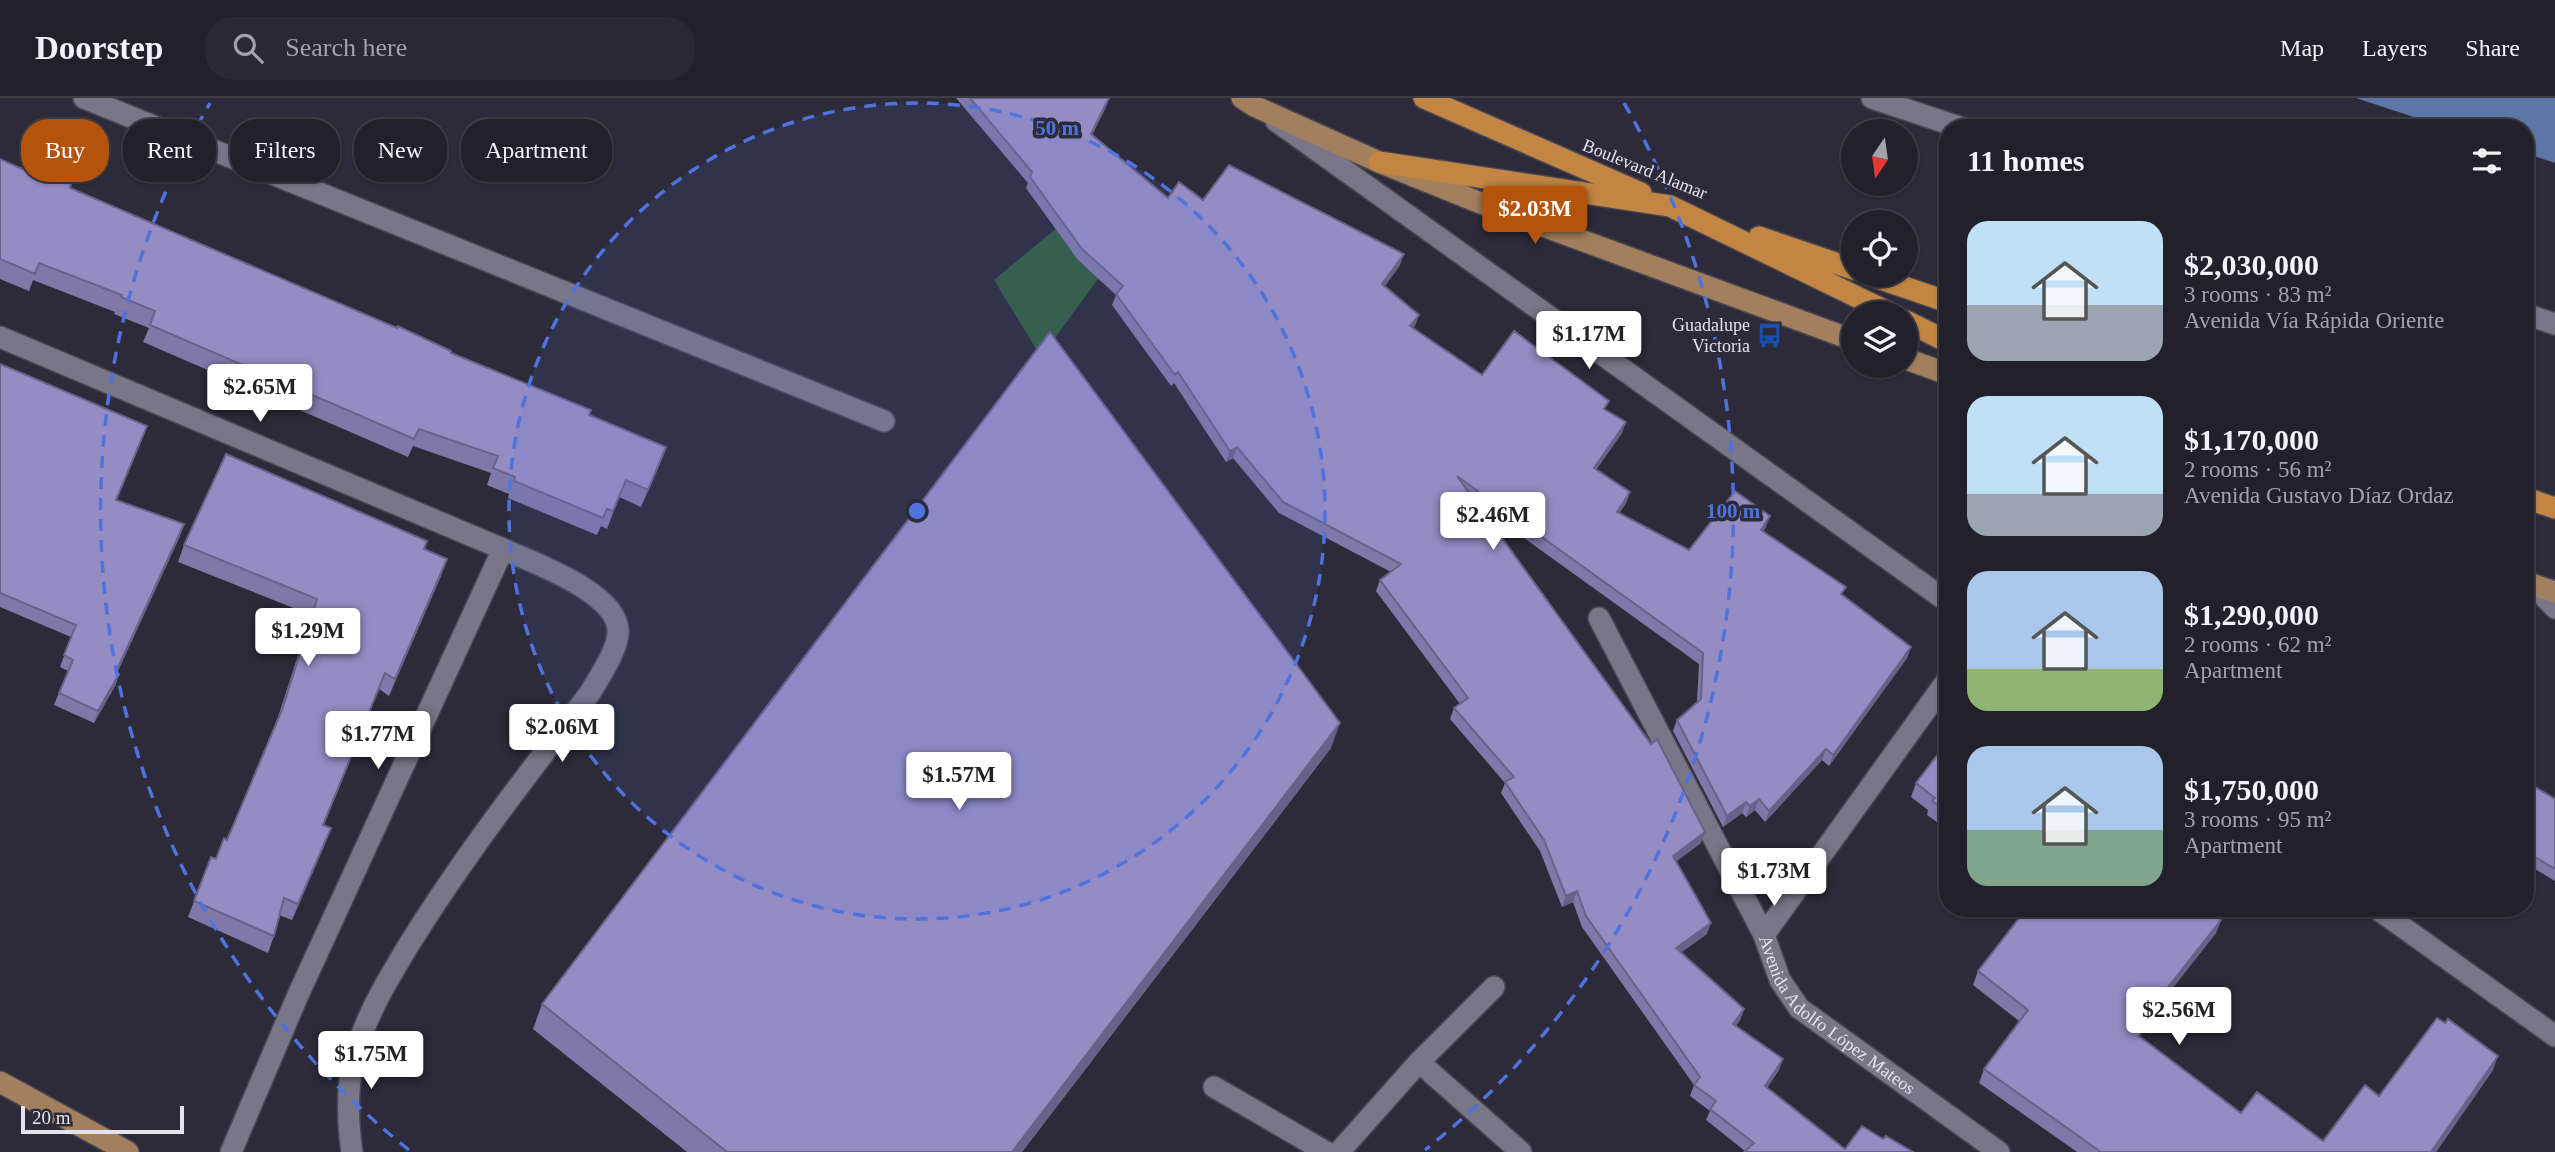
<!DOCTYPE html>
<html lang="en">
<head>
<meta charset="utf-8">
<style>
  :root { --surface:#22202b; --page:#2a2833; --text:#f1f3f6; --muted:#a2a3a9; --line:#3f3e47; --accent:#b45309 }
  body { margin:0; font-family:Georgia,serif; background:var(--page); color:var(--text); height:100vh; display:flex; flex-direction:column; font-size:26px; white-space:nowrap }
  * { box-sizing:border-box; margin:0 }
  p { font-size:23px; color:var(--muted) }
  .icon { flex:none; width:38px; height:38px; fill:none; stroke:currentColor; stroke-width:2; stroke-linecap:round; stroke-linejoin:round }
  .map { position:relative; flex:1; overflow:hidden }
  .side { position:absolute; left:1939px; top:21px; width:595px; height:798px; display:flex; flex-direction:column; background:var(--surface); border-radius:28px; box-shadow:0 2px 5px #0004,0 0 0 2px var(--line) }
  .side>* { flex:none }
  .top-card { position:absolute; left:21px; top:21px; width:665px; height:63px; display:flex; gap:14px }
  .needle { width:46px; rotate:193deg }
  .tools { position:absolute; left:1841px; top:21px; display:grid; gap:14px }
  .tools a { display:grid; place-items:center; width:77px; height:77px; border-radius:50%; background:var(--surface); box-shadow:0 2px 5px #0004,0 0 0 2px var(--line); font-size:35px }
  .scale { position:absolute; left:21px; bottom:18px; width:163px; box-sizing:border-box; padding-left:7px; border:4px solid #e4e3ed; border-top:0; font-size:19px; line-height:24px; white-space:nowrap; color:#e4e3ed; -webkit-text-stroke:5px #2d2b39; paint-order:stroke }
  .price { position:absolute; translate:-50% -60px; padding:0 16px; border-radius:7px; background:#fff; color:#222; font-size:23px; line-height:46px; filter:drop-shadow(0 2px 4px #0008) }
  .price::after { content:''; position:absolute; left:50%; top:42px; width:21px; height:16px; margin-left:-10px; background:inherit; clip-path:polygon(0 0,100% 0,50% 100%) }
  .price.active { background:var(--accent); color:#fff }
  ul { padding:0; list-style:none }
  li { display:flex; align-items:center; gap:21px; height:175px; padding:0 28px }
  li span { display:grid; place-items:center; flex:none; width:196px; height:140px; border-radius:21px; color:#555 }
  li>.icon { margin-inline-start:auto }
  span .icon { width:84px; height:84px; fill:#fffc; stroke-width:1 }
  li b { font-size:30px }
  h2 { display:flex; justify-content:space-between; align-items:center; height:84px; padding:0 28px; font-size:30px }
  .chip { padding:0 24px; border-radius:28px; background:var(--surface); box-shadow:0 2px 5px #0004,0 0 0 2px var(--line); font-size:24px; line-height:63px }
  .chip.active { background:var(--accent); color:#fff }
  header { display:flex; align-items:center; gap:42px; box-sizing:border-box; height:98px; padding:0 35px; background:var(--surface); border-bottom:2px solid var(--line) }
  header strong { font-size:33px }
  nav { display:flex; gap:38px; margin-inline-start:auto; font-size:24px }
  .search { width:490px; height:63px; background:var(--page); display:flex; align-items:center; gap:18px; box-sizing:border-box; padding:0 24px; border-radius:28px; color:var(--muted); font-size:26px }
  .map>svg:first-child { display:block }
  .green { fill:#345d3d }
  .water { fill:#5d76a7 }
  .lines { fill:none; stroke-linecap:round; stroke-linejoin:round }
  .minor-casing { stroke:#474651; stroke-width:24 }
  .major-casing { stroke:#474651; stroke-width:24 }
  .highway-casing { stroke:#474651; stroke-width:24 }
  .minor { stroke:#787687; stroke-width:21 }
  .major { stroke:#a47f5e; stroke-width:21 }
  .highway { stroke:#c28543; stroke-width:21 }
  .wall { fill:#7f78a8 }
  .shaded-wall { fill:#686288 }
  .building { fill:#948cc3; stroke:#686288; stroke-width:2 }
  .ring { fill:none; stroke:#4f73dd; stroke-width:3.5; stroke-dasharray:12 9 }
  .labels { text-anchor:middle; stroke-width:7; stroke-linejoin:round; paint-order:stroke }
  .street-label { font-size:18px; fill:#e4e3ed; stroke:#2d2b39 }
  .poi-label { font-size:18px; fill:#e4e3ed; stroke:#2d2b39; text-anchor:end }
  .centre { fill:#4f73dd; stroke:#2d2b39; stroke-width:3.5 }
  .ring-label { font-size:21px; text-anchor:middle; font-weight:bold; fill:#4f73dd; stroke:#2d2b39; stroke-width:7; stroke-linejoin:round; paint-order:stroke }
</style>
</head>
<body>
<header>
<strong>Doorstep</strong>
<div class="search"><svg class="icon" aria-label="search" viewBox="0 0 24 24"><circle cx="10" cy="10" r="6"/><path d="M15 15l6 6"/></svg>Search here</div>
<nav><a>Map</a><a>Layers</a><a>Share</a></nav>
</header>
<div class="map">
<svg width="2555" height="1054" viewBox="0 0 2555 1054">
  <rect width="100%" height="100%" fill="#2d2b39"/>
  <path class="green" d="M1059,128L1103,174L1041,259L994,182Z"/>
  <path class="water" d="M2356,0H2555V65L2525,55V30H2447Z"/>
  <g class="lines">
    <defs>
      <g id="minor">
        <path d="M84,0L884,323"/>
        <path d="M1872,0L1962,30"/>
        <path d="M1276,23L1948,504"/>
        <path d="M2525,216L2555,226"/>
        <path d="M0,239L503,451C534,465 616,494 618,532C619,551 599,579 590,595C527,677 464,758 410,845C386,884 362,924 352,969C347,996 348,1027 352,1054"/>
        <path d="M2533,487L2555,510"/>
        <path id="s1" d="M1599,520L1764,837L1780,882L1799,910L1999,1054"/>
        <path d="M2376,810L2555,938"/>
        <path d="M1764,837L1948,581"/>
        <path d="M1419,964L1521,1054"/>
        <path d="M1214,989L1326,1054"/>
        <path d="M231,1054L298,897L503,451"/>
        <path d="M1339,1054L1419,964L1494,889"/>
      </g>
      <path id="major" d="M1242,0L1254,8L1379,64L1483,106L1853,242
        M1906,261L1948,276
        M2525,484L2555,494
        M0,984L128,1054"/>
      <path id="highway" d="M1424,0L1641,95
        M1379,64L1670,108L1890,215
        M1759,139L1853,171
        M1869,177L1948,204
        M1906,223L1948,244
        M2525,400L2555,410"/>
    </defs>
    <use href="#minor" class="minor-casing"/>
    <use href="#major" class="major-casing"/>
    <use href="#highway" class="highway-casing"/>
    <use href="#minor" class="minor"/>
    <use href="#major" class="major"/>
    <use href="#highway" class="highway"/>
  </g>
  <path class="wall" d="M956,0H1109L1105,11L1092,37L1168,100L1203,102L1400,167L1385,188L1419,217L1413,230L1482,277L1606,312L1622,335L1596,371L1630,394L1626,405L1619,415L1689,452L1766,429L1763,434L1842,497L1911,549L1907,560L1829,668L1822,662L1765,724L1755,712L1746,719L1742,715L1723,729L1673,633L1677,622L1697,604L1699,566L1478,407L1701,745L1676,763L1707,836L1681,854L1744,911L1740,922L1736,928L1779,972L1767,990L1845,1051L1883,1041L1913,1054L1745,1053L1706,1022L1710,1013L1690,998L1694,987L1582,829L1573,804L1562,809L1540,753L1501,695L1505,685L1450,621L1454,610L1460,606L1376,493L1380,482L1391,474L1279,415L1233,360L1226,364L1174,285L1171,288L1112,207L1116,197L1078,162L1026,90L1028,85Z
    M0,61L70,90L451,255L589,317L666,349L641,409L619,399L607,431L601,428L597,437L508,400L509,396L487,387L491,375L413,348L408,359L143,244L149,230L114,216L115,214L33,182L29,193L0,181Z
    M0,266L147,328L116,403L180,438L117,575L119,576L115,588L94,625L54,607L68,573L60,569L71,539L0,509Z
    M184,447L424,451L441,478L389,598L379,591L324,727L325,746L292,822L279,817L274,838L268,855L188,819L211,759L216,761L227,742L278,619L311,517L178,464Z
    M1948,643V732L1927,717L1928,712L1911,699L1916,685Z
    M1331,650L1022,1054H687L533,931L542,906Z
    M2525,683L2555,701V783L2525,765Z
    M2017,810H2205L2221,822L2216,835L2142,929L2140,940L2241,1015L2323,1043L2379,998L2493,972L2436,1054H2077L1979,985L1984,971L2019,923L1973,887L1978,873L2023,815Z"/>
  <path class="shaded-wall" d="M1109,0L1105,11L1087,47L1091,36Z
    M1404,156L1400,167L1378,197L1382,186Z
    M1419,217L1415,228L1406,239L1410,228Z
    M1626,324L1622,335L1590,381L1594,370Z
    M666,349L660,366L641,409L648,392Z
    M1237,349L1233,360L1226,364L1230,353Z
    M1630,394L1626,405L1613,425L1617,414Z
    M1770,418L1766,429L1757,443L1761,432Z
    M184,426L180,438L112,586L116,574Z
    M447,461L441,478L389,598L395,581Z
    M1911,549L1907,560L1829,668L1833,657Z
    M385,575L379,591L317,744L323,727Z
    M119,576L115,588L94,625L98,613Z
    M1340,625L1331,650L1022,1054H1012Z
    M1826,651L1822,662L1765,724L1769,713Z
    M1759,701L1755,712L1746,719L1750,708Z
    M1746,704L1742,715L1723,729L1727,718Z
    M331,730L325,746L292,822L298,806Z
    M1705,734L1701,745L1669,769L1673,758Z
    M1577,793L1573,804L1562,809L1566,798Z
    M2221,822L2216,835L2133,940L2138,927Z
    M1711,825L1707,836L1672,861L1676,850Z
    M1744,911L1740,922L1729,937L1733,926Z
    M2498,958L2493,972L2436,1054H2431Z
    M1783,961L1779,972L1761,999L1765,988Z"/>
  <path class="building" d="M970,0H1109L1091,36L1168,100L1179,84L1203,102L1229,67L1404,156L1382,186L1419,217L1410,228L1482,277L1514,233L1609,303L1604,311L1626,324L1594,370L1630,394L1617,414L1689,452L1735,393L1770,418L1761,432L1846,489L1841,496L1911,549L1833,657L1826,651L1769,713L1759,701L1750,708L1746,704L1727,718L1677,622L1701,601L1703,555L1457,378L1651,646L1657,641L1705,734L1673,758L1711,825L1676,850L1744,911L1733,926L1783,961L1765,988L1845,1051L1862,1028L1883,1041L1886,1038L1913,1054H1744L1754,1045L1710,1011L1716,1003L1694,987L1700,979L1586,818L1577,793L1566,798L1544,742L1505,684L1514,679L1454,610L1468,600L1380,482L1401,466L1283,404L1237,349L1230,353L1178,274L1175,277L1116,196L1123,188L1082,151L1030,79L1032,74Z
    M0,61L22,71L24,66L71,86L70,90L397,230L398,228L451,253V255L591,312L589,317L666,349L648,392L626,382L613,413L607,411L603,420L514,383L515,379L493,370L498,358L419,331L414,341L150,227L155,213L121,199L122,197L39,165L35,176L0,161Z
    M1050,234L1340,625L1012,1054H727L542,906Z
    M0,266L147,328L116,402L184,426L116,574L119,576L98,613L59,595L73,562L64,557L76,527L0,495Z
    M226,356L427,443L424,451L447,461L395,581L385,575L323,727L331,730L298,806L284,800L274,838L194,803L211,759L216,761L224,740L227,742L282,612L317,501L184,447Z
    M1948,643V714L1932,703L1935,700L1916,685Z
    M2525,683L2555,701V771L2525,753Z
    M2027,810H2205L2221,822L2138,927L2144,930L2139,938L2241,1015L2257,994L2323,1043L2365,987L2379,998L2437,920L2445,925L2448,921L2498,958L2431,1054H2101L1984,971L2028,912L1978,873Z"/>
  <circle cx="917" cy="413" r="408" fill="#4f73dd" fill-opacity=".12"/>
  <g class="ring">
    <circle cx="917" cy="413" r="408"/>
    <path d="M409 1052A816 816 0 0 1 210 5M1624 5A816 816 0 0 1 1425 1052"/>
  </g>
  <defs>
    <symbol id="bus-bare" viewBox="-9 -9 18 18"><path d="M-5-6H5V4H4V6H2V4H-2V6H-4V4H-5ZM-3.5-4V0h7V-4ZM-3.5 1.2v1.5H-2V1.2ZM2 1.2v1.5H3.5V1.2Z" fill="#1a4fb4" stroke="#2d2b39" stroke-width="2.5" paint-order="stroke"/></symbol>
  </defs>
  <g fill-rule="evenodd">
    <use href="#bus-bare" x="1752" y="220" width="35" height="35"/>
  </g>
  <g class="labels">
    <g class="street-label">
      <text transform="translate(1645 71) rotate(22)" y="6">Boulevard Alamar</text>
      <text dy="6" stroke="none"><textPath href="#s1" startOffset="469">Avenida Adolfo López Mateos</textPath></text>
    </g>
    <g class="poi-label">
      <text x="1750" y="233">Guadalupe<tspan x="1750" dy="21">Victoria</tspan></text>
    </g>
  </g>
  <circle cx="917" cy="413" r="10" class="centre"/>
  <g class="ring-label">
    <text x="1057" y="37">50 m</text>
    <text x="1733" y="420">100 m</text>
  </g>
</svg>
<div class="tools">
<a><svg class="needle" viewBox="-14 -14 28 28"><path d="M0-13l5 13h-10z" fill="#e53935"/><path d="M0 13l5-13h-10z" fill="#a2a3a9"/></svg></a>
<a><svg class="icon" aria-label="locate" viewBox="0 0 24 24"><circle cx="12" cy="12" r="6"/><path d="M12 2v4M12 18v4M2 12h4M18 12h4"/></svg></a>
<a><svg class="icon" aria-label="layers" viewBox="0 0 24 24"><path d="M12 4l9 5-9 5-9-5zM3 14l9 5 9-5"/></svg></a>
</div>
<div class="scale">20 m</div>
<b class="price active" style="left:1535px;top:148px">$2.03M</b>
<b class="price" style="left:1589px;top:273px">$1.17M</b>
<b class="price" style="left:260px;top:326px">$2.65M</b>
<b class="price" style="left:1493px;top:454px">$2.46M</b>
<b class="price" style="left:308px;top:570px">$1.29M</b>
<b class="price" style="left:562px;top:666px">$2.06M</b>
<b class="price" style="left:378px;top:673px">$1.77M</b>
<b class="price" style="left:959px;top:714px">$1.57M</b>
<b class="price" style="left:1774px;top:810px">$1.73M</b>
<b class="price" style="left:2179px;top:949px">$2.56M</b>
<b class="price" style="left:371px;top:993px">$1.75M</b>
<div class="top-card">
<a class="chip active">Buy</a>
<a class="chip">Rent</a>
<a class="chip">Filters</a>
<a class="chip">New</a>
<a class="chip">Apartment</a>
</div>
<section class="side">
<h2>11 homes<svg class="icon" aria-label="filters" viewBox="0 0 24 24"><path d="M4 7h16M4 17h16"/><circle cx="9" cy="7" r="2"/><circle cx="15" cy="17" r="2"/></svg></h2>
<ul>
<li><span style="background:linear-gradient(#bfe0f5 60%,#9aa5b1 0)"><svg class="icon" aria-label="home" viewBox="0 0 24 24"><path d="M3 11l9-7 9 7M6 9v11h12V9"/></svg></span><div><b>$2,030,000</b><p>3 rooms · 83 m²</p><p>Avenida Vía Rápida Oriente</p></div></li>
<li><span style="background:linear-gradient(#bfe0f5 70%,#9aa5b1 0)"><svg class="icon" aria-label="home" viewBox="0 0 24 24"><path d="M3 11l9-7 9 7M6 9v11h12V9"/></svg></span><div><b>$1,170,000</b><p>2 rooms · 56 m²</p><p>Avenida Gustavo Díaz Ordaz</p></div></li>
<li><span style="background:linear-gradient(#a9c7e8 70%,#8fb573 0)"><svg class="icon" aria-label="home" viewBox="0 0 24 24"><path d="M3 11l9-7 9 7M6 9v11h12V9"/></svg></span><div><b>$1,290,000</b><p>2 rooms · 62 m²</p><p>Apartment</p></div></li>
<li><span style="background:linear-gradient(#a9c7e8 60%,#7fa58c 0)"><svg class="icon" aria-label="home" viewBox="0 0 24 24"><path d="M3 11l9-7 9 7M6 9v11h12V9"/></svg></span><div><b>$1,750,000</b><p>3 rooms · 95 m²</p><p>Apartment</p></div></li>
</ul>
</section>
</div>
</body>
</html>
